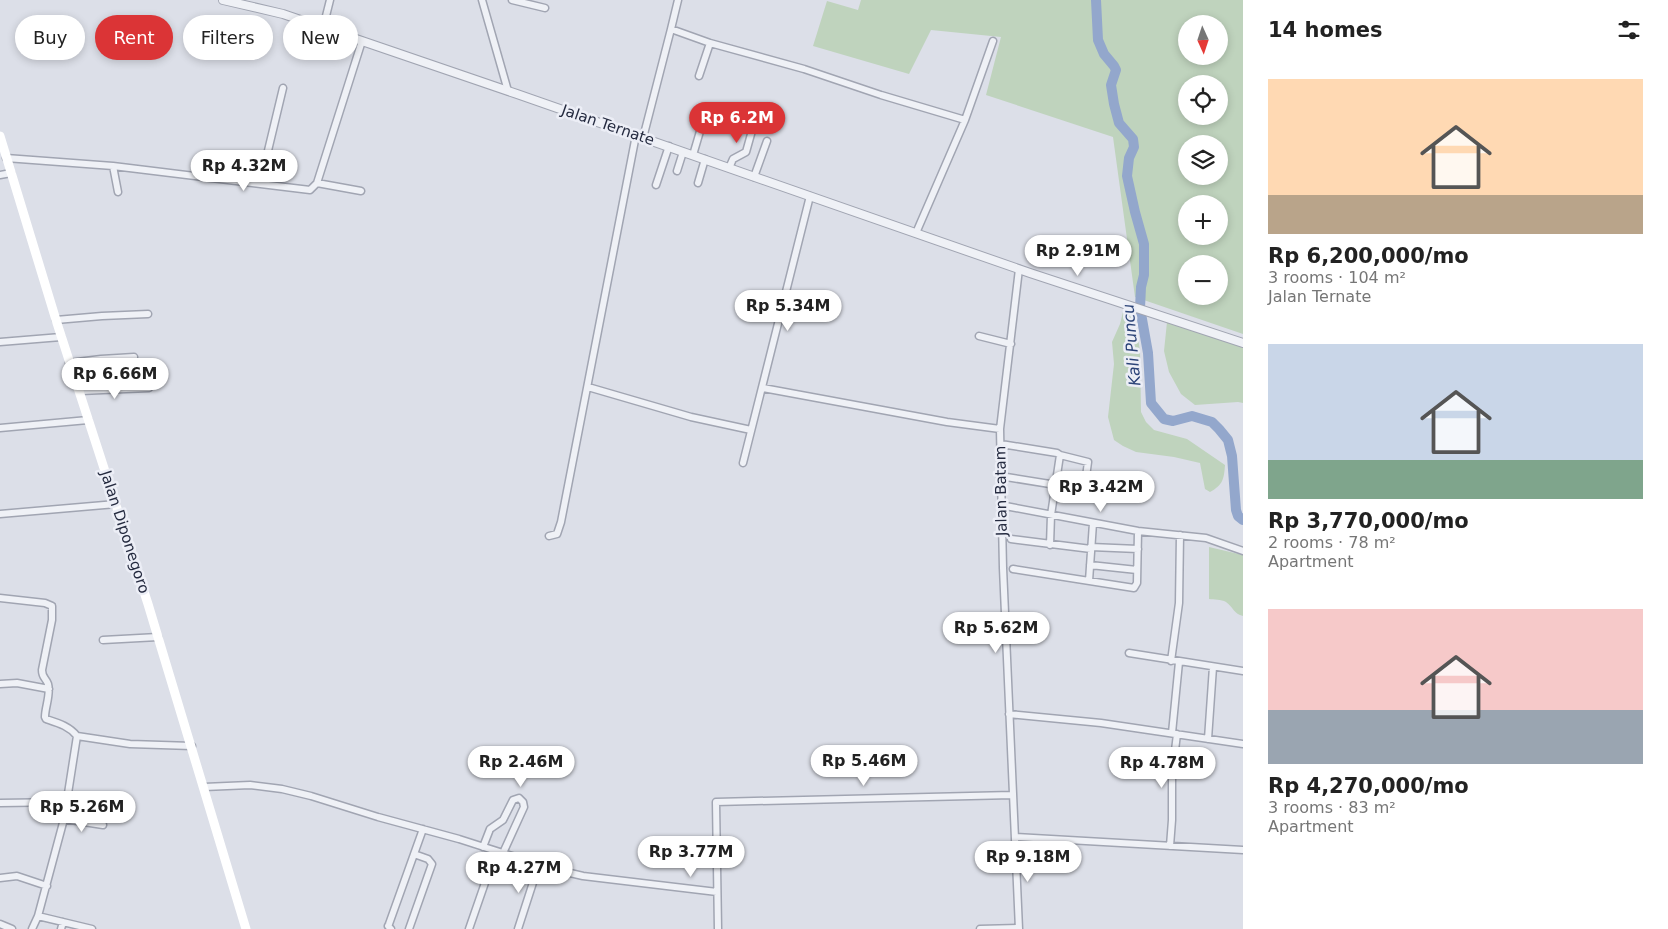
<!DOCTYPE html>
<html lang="en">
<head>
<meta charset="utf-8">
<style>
  :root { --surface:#fff; --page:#f6f6f6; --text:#222; --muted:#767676; --accent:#db3436 }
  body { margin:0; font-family:"DejaVu Sans",sans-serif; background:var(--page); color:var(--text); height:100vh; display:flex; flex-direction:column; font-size:19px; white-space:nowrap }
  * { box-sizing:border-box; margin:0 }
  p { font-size:16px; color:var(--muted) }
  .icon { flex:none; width:28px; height:28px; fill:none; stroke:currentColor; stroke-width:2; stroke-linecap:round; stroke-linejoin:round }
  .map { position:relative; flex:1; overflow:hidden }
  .side { display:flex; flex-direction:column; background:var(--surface); width:425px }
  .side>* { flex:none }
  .top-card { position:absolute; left:15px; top:15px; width:475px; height:45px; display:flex; gap:10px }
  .needle { width:32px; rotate:177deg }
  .buttons { position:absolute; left:1178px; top:15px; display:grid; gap:10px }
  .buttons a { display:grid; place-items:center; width:50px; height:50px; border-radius:50%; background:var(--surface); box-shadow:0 2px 8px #0003; font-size:25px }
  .price { position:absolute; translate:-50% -42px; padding:0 11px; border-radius:18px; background:#fff; color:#222; font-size:16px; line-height:32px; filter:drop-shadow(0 1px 2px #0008) }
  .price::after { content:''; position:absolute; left:50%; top:30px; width:15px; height:11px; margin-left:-8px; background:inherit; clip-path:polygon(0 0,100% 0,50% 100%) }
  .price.active { background:var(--accent); color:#fff }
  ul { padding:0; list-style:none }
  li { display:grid; align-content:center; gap:10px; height:265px; padding:0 25px }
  li span { display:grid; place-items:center; height:155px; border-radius:0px; color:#555 }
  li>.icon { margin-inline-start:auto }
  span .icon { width:90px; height:90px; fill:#fffc; stroke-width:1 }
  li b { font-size:21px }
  h2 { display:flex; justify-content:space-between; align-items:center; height:60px; padding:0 25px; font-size:21px }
  .pill { padding:0 18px; border-radius:22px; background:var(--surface); box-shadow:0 2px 8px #0003; font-size:18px; line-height:45px }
  .pill.active { background:var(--accent); color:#fff }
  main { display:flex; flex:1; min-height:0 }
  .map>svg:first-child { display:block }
  .green { fill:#bfd3bd; fill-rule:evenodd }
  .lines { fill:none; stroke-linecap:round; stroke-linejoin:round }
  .river { stroke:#93a7cc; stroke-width:10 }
  .minor-casing { stroke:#a1a5b2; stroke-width:9 }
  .tertiary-casing { stroke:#a1a5b2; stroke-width:10 }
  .minor { stroke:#eff1f6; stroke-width:6 }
  .tertiary { stroke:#eff1f6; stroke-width:8 }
  .secondary { stroke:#fff; stroke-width:9 }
  .labels { text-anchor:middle; stroke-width:5; stroke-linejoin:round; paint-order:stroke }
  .street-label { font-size:15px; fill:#252b40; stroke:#eceef6 }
  .water-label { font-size:16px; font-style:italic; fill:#2b4377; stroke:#eceef6 }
</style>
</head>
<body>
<main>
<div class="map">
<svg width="1243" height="929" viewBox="0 0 1243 929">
  <rect width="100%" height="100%" fill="#dcdfe8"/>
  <path class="green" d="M861,0H1243V334L1135,297L1113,137L986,95L1001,37L931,30L909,74L813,46L827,1L858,10ZM1186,24H1219V56H1186ZM1186,84H1219V116H1186ZM1186,144H1219V176H1186ZM1186,204H1219V236H1186ZM1186,264H1219V296H1186Z
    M1123,312L1135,314L1140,352L1141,412L1146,422L1154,430L1187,439L1225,465C1224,479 1223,485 1210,492L1205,489L1200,463L1174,457L1136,452L1123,446L1114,440L1108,417L1114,364L1112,342L1120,324Z
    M1167,322L1243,347V403L1238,402L1195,405L1181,394L1169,372L1164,351Z
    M1209,547L1243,555V616C1234,614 1233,607 1226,602C1221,599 1214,600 1209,599Z"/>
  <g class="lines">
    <path class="river" d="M1096,0L1098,40L1104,54L1114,66L1116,70L1111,85L1114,104L1119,123L1133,139L1134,147L1129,158L1127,176L1135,212L1144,244V275L1141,287L1140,308L1148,353L1151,403L1164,419L1173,421L1192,416L1212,422L1219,429L1228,440L1232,456L1236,510L1238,516L1243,520"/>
    <defs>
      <path id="minor" d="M482,0L508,91
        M512,0L545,8
        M678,0L671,29L710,43L804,69L881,95L965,120
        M323,28L330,0
        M699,76L710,43
        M643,138L671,29
        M693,155L706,111
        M6,158L113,166L310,190L317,183L362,41
        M113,166L118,192
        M729,168L733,159L746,152L755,120
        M677,171L683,152
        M0,175L11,173
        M754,177L767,141
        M317,183L361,191
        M698,183L705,159
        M260,184L283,88
        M656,185L669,146
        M916,233L965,120L993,41
        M1019,269L1000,429L1003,568L1019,929
        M56,320L102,316L148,314
        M979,336L1011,344
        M0,342L61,337
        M69,363L101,359L134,357
        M588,387L691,417L751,430
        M763,388L947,422L1000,429
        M80,391L149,388
        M0,428L88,420
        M1001,444L1057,453L1060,455L1088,462L1085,484L1057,479
        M743,463L810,196
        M1000,476L1056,485
        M1000,505L1138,531L1206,538L1243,551
        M0,514L116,504
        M549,536L557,534L561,522L636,135
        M1011,539L1091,549
        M1050,545L1051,515L1060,455
        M1091,547L1138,549
        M1090,565L1137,570
        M1013,569L1134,588L1137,583L1138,531
        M1089,581L1093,523
        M0,598L45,603L52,606V620L42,670C42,678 46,678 48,684C51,694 45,707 45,717L46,719C58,723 69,726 77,736
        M103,640L158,637
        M1129,653L1243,671
        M1171,661L1179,603L1180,535
        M0,684L17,683L49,689
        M1009,714L1101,723L1243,744
        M1172,733L1179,662
        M1208,739L1213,667
        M204,787L250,785L282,789L311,796L378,817L459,839L553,869L583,876L717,892
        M0,803L66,802
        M64,819L103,825
        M1015,837L1243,850
        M1170,846L1172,820V775L1177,734
        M483,847L490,829L503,820L513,800L519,798L523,802L524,807L503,853
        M0,878L17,876L47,886
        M0,924L12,929
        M32,929L38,916
        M61,929L63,922
        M92,929L38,916L64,819L77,736L130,744L192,746
        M391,929L388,926L389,924L423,829
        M409,929L432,864L428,859L414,854
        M469,929L496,851
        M518,929L539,864
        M718,929L716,802L1012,795
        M980,929L1019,928"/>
      <path id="tertiary" d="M223,0L283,14L517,94L1030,273L1243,343"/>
    </defs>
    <use href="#minor" class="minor-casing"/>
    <use href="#tertiary" class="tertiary-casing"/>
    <use href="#minor" class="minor"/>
    <use href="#tertiary" class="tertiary"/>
    <path class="secondary" d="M0,136L56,320L148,604L246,929"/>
  </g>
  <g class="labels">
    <g class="street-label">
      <text transform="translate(608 125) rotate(19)" y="5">Jalan Ternate</text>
      <text transform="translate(1001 491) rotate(-91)" y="5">Jalan Batam</text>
      <text transform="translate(125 532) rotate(72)" y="5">Jalan Diponegoro</text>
    </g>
    <g class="water-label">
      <text transform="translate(1131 345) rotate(-95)" y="6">Kali Puncu</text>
    </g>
  </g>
</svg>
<div class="buttons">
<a><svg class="needle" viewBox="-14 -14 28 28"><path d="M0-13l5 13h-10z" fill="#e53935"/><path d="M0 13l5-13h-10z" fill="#767676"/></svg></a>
<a><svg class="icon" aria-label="locate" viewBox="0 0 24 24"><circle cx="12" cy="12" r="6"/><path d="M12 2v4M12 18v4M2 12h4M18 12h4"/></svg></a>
<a><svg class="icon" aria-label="layers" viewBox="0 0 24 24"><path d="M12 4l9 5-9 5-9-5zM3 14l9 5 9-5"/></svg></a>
<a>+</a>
<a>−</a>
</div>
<b class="price active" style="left:737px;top:144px">Rp 6.2M</b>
<b class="price" style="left:244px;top:192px">Rp 4.32M</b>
<b class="price" style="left:1078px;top:277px">Rp 2.91M</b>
<b class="price" style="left:788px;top:332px">Rp 5.34M</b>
<b class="price" style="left:115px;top:400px">Rp 6.66M</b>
<b class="price" style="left:1101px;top:513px">Rp 3.42M</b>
<b class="price" style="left:996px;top:654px">Rp 5.62M</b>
<b class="price" style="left:864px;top:787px">Rp 5.46M</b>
<b class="price" style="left:521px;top:788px">Rp 2.46M</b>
<b class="price" style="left:1162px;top:789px">Rp 4.78M</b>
<b class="price" style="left:82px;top:833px">Rp 5.26M</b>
<b class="price" style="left:691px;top:878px">Rp 3.77M</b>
<b class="price" style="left:1028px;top:883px">Rp 9.18M</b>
<b class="price" style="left:519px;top:894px">Rp 4.27M</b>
<div class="top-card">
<a class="pill">Buy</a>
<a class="pill active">Rent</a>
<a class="pill">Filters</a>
<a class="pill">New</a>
</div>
</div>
<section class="side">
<h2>14 homes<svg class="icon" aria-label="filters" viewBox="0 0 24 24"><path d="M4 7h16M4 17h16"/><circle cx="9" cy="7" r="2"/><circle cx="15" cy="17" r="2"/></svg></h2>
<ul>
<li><span style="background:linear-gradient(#ffd9b3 75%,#b9a48a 0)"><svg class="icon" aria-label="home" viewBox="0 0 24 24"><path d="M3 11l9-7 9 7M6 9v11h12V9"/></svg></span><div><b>Rp 6,200,000/mo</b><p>3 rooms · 104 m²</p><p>Jalan Ternate</p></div></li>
<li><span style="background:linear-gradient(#c9d6e8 75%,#7fa58c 0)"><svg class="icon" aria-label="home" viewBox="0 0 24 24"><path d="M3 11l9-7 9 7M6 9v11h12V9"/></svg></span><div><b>Rp 3,770,000/mo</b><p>2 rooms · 78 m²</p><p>Apartment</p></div></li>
<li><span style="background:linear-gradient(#f6c9c9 65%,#9aa5b1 0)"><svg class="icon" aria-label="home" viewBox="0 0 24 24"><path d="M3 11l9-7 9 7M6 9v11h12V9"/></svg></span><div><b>Rp 4,270,000/mo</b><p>3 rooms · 83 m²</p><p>Apartment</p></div></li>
</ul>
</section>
</main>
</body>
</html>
